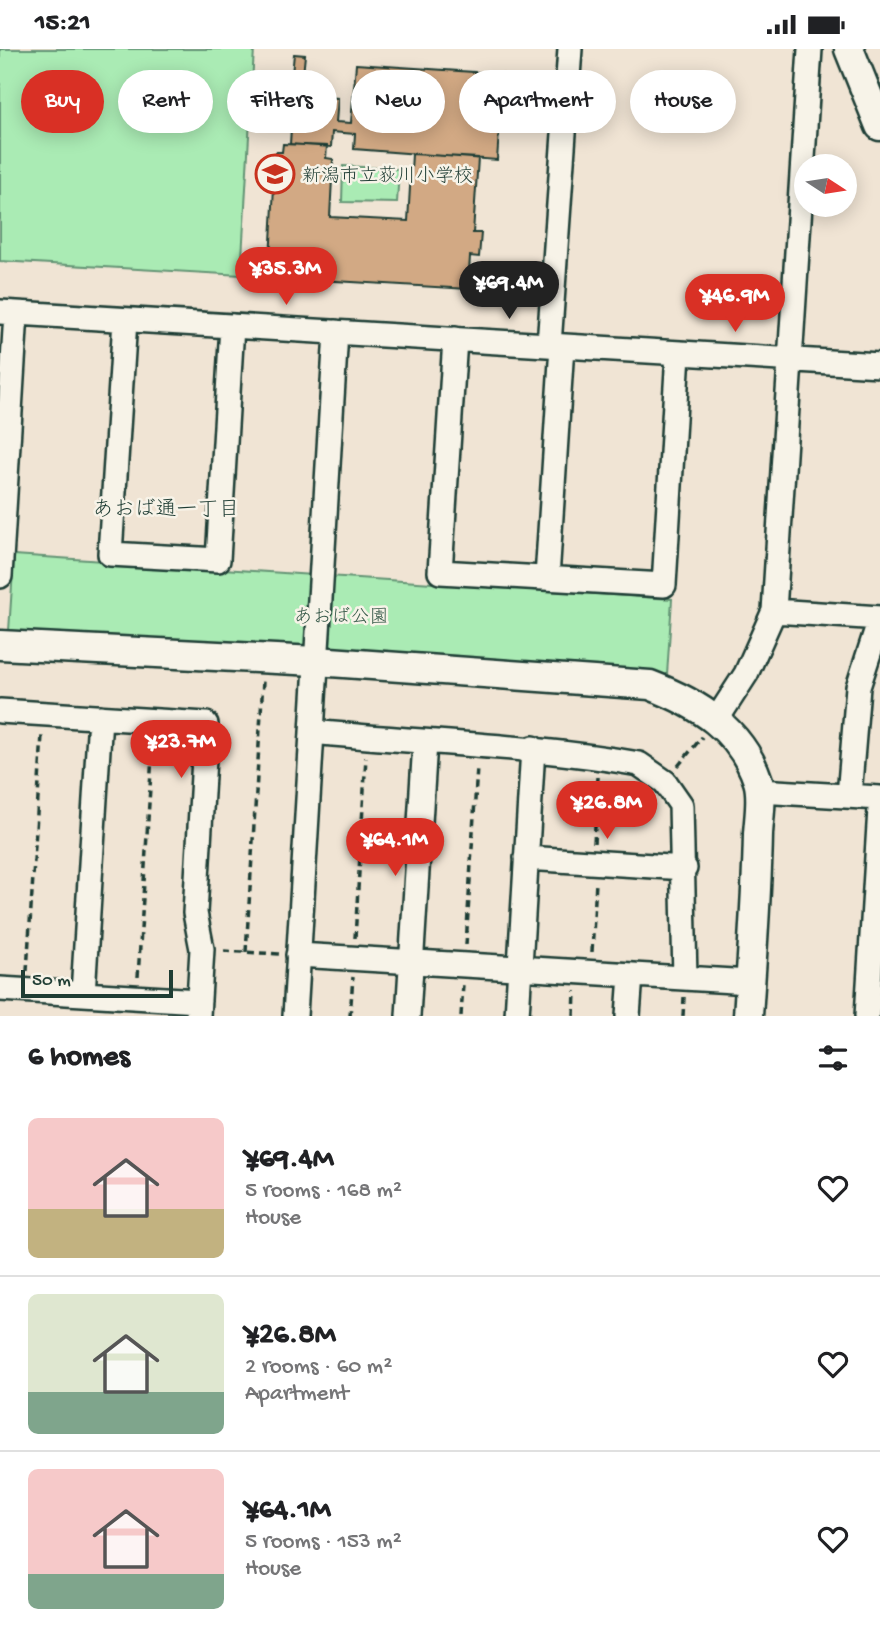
<!DOCTYPE html>
<html lang="en">
<head>
<meta charset="utf-8">
<style>
  :root { --surface:#fff; --page:#f2f2f2; --text:#202124; --muted:#757577; --line:#e0e0e0; --accent:#d93025 }
  body { margin:0; font-family:"Gochi Hand","Klee One",sans-serif; background:var(--page); color:var(--text); height:100vh; display:flex; flex-direction:column; font-size:26px; white-space:nowrap }
  * { box-sizing:border-box; margin:0 }
  p { font-size:23px; color:var(--muted) }
  .icon { flex:none; width:38px; height:38px; fill:none; stroke:currentColor; stroke-width:2; stroke-linecap:round; stroke-linejoin:round }
  .map { position:relative; height:967px; overflow:hidden }
  .sheet { display:flex; flex-direction:column; background:var(--surface); flex:1 }
  .sheet>* { flex:none }
  .top-card { position:absolute; left:21px; top:21px; width:838px; height:63px; display:flex; gap:14px }
  .needle { width:46px; rotate:102deg }
  .buttons { position:absolute; left:794px; top:105px; display:grid; gap:14px }
  .buttons a { display:grid; place-items:center; width:63px; height:63px; border-radius:50%; background:var(--surface); box-shadow:0 4px 18px #0003; font-size:35px }
  .scale { position:absolute; left:21px; bottom:18px; width:152px; box-sizing:border-box; padding-left:7px; border:4px solid #1f3d34; border-top:0; font-size:19px; line-height:24px; white-space:nowrap; color:#1f3d34; -webkit-text-stroke:5px #f7f3e8; paint-order:stroke }
  .price { position:absolute; translate:-50% -60px; padding:0 16px; border-radius:24px; background:var(--accent); color:#fff; font-size:23px; line-height:46px; filter:drop-shadow(0 2px 4px #0008) }
  .price::after { content:''; position:absolute; left:50%; top:42px; width:21px; height:16px; margin-left:-10px; background:inherit; clip-path:polygon(0 0,100% 0,50% 100%) }
  .price.on { background:#222; color:#fff }
  ul { padding:0; list-style:none }
  li { display:flex; align-items:center; gap:21px; height:175px; padding:0 28px }
  li+li { border-top:2px solid var(--line) }
  li span { display:grid; place-items:center; flex:none; width:196px; height:140px; border-radius:10px; color:#555 }
  li>.icon { margin-inline-start:auto }
  span .icon { width:84px; height:84px; fill:#fffc; stroke-width:1 }
  li b { font-size:30px }
  h2 { display:flex; justify-content:space-between; align-items:center; height:84px; padding:0 28px; font-size:30px }
  .pill { padding:0 24px; border-radius:32px; background:var(--surface); box-shadow:0 4px 18px #0003; font-size:24px; line-height:63px }
  .pill.on { background:var(--accent); color:#fff }
  .status { display:flex; justify-content:space-between; align-items:center; height:49px; padding:0 35px; background:var(--surface); direction:ltr }
  .status svg { height:19px; fill:currentColor }
  .map>svg:first-child { display:block }
  .green { fill:#aaebb4; stroke:#649474; stroke-width:2 }
  .building { fill:#d2a984; stroke:#1f3d34; stroke-width:2 }
  .lines { fill:none; stroke-linecap:round; stroke-linejoin:round }
  .minor-casing { stroke:#1f3d34; stroke-width:28 }
  .tertiary-casing { stroke:#1f3d34; stroke-width:33 }
  .path { stroke:#1f3d34; stroke-width:3.5; stroke-dasharray:7 5; stroke-linecap:butt }
  .minor { stroke:#f7f3e8; stroke-width:23 }
  .tertiary { stroke:#f7f3e8; stroke-width:28 }
  .labels { text-anchor:middle; stroke-width:5; stroke-linejoin:round; paint-order:stroke }
  .poi-label { font-size:19px; fill:#1f3d34; stroke:#f7f3e8; text-anchor:start }
  .park-label { font-size:19px; fill:#345747; stroke:#f7f3e8 }
  .neighbourhood-label { font-size:21px; fill:#1f3d34; stroke:#f7f3e8 }
</style>
</head>
<body>
<div class="status"><b>15:21</b><svg viewBox="0 0 49 12"><path d="M0 12V9h3v3zM5 12V6h3v6zM10 12V3h3v9zM15 12V0h3v12zM26 1h20v11H26zM47 4h2v5h-2z"/></svg></div>
<div class="map">
<svg width="880" height="967" viewBox="0 0 880 967">
  <rect width="100%" height="100%" fill="#f0e4d4"/>
  <filter id="ink" filterUnits="userSpaceOnUse"><feTurbulence type="fractalNoise" baseFrequency=".0143" numOctaves="2"/><feDisplacementMap in="SourceGraphic" scale="14" xChannelSelector="R" yChannelSelector="G"/><feConvolveMatrix kernelMatrix="1 2 1 2 8 2 1 2 1" color-interpolation-filters="sRGB"/></filter>
  <g filter="url(#ink)">
    <path class="green" d="M0,0H254L241,226L0,212Z
      M343,117L399,120L397,154L342,153Z
      M14,506L672,550L667,626L9,582Z"/>
    <path class="building" d="M294,5L305,6L303,26L292,25Z
      M356,15L503,25L497,111L354,100L355,85L332,83L331,98L290,95L293,46L338,49L336,73L351,74Z
      M283,95L327,97L326,109L333,110L330,168L408,172L412,105L478,109L473,184H481L479,208L470,207L468,240L269,228L276,103H282Z"/>
    <g class="lines">
      <defs>
        <path id="minor" d="M0,263L880,316
          M125,271L110,505L218,511L232,277
          M455,290L440,523L664,536L678,304
          M549,296L570,0
          M0,527L16,264
          M547,529L562,297
          M774,562L880,569
          M0,662L206,675L195,864L202,900L198,967
          M717,670L746,625L774,562L810,0
          M312,683C421,694 531,696 639,715L665,733L681,756L685,929
          M759,742L880,749
          M849,747L858,638L880,570
          M526,809L685,819
          M298,906L750,933
          M0,940L199,952
          M83,945L100,668
          M295,967L336,283
          M408,967L425,693
          M517,967L533,699
          M628,967L631,926
          M867,967L880,760"/>
        <path id="tertiary" d="M849,0L880,77
          M0,596L316,612L650,636C697,654 741,680 758,732C763,747 759,768 758,785C757,846 752,906 748,967"/>
      </defs>
      <use href="#minor" class="minor-casing"/>
      <use href="#tertiary" class="tertiary-casing"/>
      <path class="path" d="M678,717L702,688
        M594,794L598,728
        M355,889L366,708
        M466,896L477,718
        M224,902L279,905
        M246,903L263,632
        M592,903L596,833
        M27,922L42,686
        M138,928L153,691
        M350,967L353,928
        M461,967L463,935
        M574,967L575,942
        M683,967L684,948"/>
      <use href="#minor" class="minor"/>
      <use href="#tertiary" class="tertiary"/>
    </g>
  </g>
  <defs>
    <symbol id="school-ring" viewBox="-11 -11 22 22"><circle r="9.5" fill="#f7f3e8" stroke="#c8321e" stroke-width="1.5"/><path d="M0-5L7-2L0 1L-7-2ZM-4 1L0 2.5L4 1V4Q0 6-4 4Z" fill="#c8321e"/></symbol>
  </defs>
  <g fill-rule="evenodd">
    <use href="#school-ring" x="253" y="103" width="44" height="44"/>
  </g>
  <g class="labels">
    <g class="poi-label">
      <text x="302" y="132">新潟市立荻川小学校</text>
    </g>
    <g class="park-label">
      <text x="341" y="573">あおば公園</text>
    </g>
    <g class="neighbourhood-label">
      <text x="166" y="466">あおば通一丁目</text>
    </g>
  </g>
</svg>
<div class="buttons">
<a><svg class="needle" viewBox="-14 -14 28 28"><path d="M0-13l5 13h-10z" fill="#e53935"/><path d="M0 13l5-13h-10z" fill="#757577"/></svg></a>
</div>
<div class="scale">50 m</div>
<b class="price" style="left:286px;top:258px">¥35.3M</b>
<b class="price on" style="left:509px;top:272px">¥69.4M</b>
<b class="price" style="left:735px;top:285px">¥46.9M</b>
<b class="price" style="left:181px;top:731px">¥23.7M</b>
<b class="price" style="left:607px;top:792px">¥26.8M</b>
<b class="price" style="left:395px;top:829px">¥64.1M</b>
<div class="top-card">
<a class="pill on">Buy</a>
<a class="pill">Rent</a>
<a class="pill">Filters</a>
<a class="pill">New</a>
<a class="pill">Apartment</a>
<a class="pill">House</a>
</div>
</div>
<section class="sheet">
<h2>6 homes<svg class="icon" aria-label="filters" viewBox="0 0 24 24"><path d="M4 7h16M4 17h16"/><circle cx="9" cy="7" r="2"/><circle cx="15" cy="17" r="2"/></svg></h2>
<ul>
<li><span style="background:linear-gradient(#f6c9c9 65%,#c2b280 0)"><svg class="icon" aria-label="home" viewBox="0 0 24 24"><path d="M3 11l9-7 9 7M6 9v11h12V9"/></svg></span><div><b>¥69.4M</b><p>5 rooms · 168 m²</p><p>House</p></div><svg class="icon" aria-label="heart" viewBox="0 0 24 24"><path d="M12 20l-8-8c-3-5 5-10 8-4 3-6 11-1 8 4z"/></svg></li>
<li><span style="background:linear-gradient(#dfe7d0 70%,#7fa58c 0)"><svg class="icon" aria-label="home" viewBox="0 0 24 24"><path d="M3 11l9-7 9 7M6 9v11h12V9"/></svg></span><div><b>¥26.8M</b><p>2 rooms · 60 m²</p><p>Apartment</p></div><svg class="icon" aria-label="heart" viewBox="0 0 24 24"><path d="M12 20l-8-8c-3-5 5-10 8-4 3-6 11-1 8 4z"/></svg></li>
<li><span style="background:linear-gradient(#f6c9c9 75%,#7fa58c 0)"><svg class="icon" aria-label="home" viewBox="0 0 24 24"><path d="M3 11l9-7 9 7M6 9v11h12V9"/></svg></span><div><b>¥64.1M</b><p>5 rooms · 153 m²</p><p>House</p></div><svg class="icon" aria-label="heart" viewBox="0 0 24 24"><path d="M12 20l-8-8c-3-5 5-10 8-4 3-6 11-1 8 4z"/></svg></li>
</ul>
</section>
</body>
</html>
